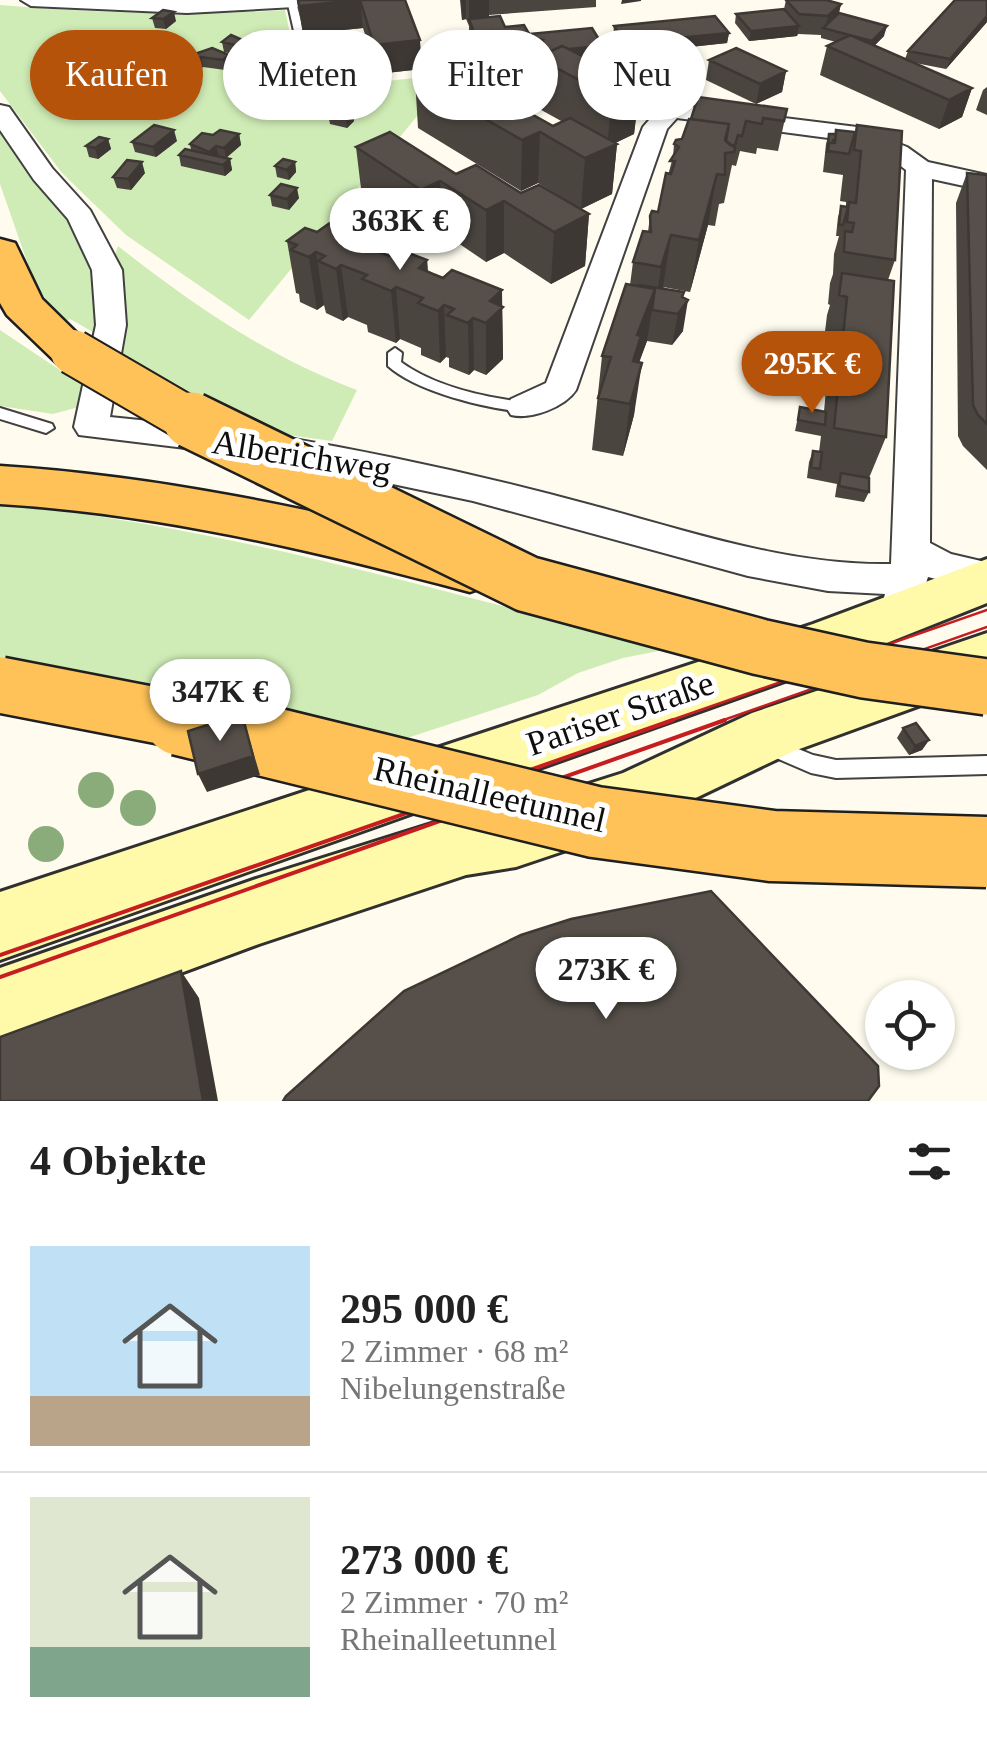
<!DOCTYPE html>
<html lang="de">
<head>
<meta charset="utf-8">
<style>
  :root { --surface:#fff; --page:#f6f6f6; --text:#222; --muted:#767676; --line:#e0e0e0; --accent:#b45309 }
  body { margin:0; font-family:Georgia,serif; background:var(--page); color:var(--text); height:100vh; display:flex; flex-direction:column; font-size:38px; white-space:nowrap }
  * { box-sizing:border-box; margin:0 }
  p { font-size:32px; color:var(--muted) }
  .icon { flex:none; width:55px; height:55px; fill:none; stroke:currentColor; stroke-width:2; stroke-linecap:round; stroke-linejoin:round }
  .map { position:relative; height:1101px; overflow:hidden }
  .side { display:flex; flex-direction:column; background:var(--surface); flex:1 }
  .side>* { flex:none }
  .banner { position:absolute; left:30px; top:30px; width:928px; height:90px; display:flex; gap:20px }
  .tools { position:absolute; left:865px; top:980px; display:grid; gap:20px }
  .tools a { display:grid; place-items:center; width:90px; height:90px; border-radius:50%; background:var(--surface); box-shadow:0 2px 8px #0004; font-size:50px }
  .price { position:absolute; translate:-50% -85px; padding:0 22px; border-radius:35px; background:#fff; color:#222; font-size:32px; line-height:65px; filter:drop-shadow(0 2px 5px #0008) }
  .price::after { content:''; position:absolute; left:50%; top:60px; width:30px; height:22px; margin-left:-15px; background:inherit; clip-path:polygon(0 0,100% 0,50% 100%) }
  .price.on { background:var(--accent); color:#fff }
  ul { padding:0; list-style:none }
  li { display:flex; align-items:center; gap:30px; height:250px; padding:0 30px }
  li+li { border-top:2px solid var(--line) }
  li span { display:grid; place-items:center; flex:none; width:280px; height:200px; border-radius:0px; color:#555 }
  li>.icon { margin-inline-start:auto }
  span .icon { width:120px; height:120px; fill:#fffc; stroke-width:1 }
  li b { font-size:42px }
  h2 { display:flex; justify-content:space-between; align-items:center; height:120px; padding:0 30px; font-size:42px }
  .chip { padding:0 35px; border-radius:45px; background:var(--surface); box-shadow:0 2px 8px #0004; font-size:35px; line-height:90px }
  .chip.on { background:var(--accent); color:#fff }
  .map>svg:first-child { display:block }
  .green { fill:#d0ecb6 }
  .lines { fill:none; stroke-linecap:round; stroke-linejoin:round }
  .service-casing { stroke:#414141; stroke-width:4 }
  .minor-casing { stroke:#414141; stroke-width:4 }
  .secondary-casing { stroke:#303030; stroke-width:6 }
  .trunk-casing { stroke:#1f1f1f; stroke-width:5 }
  .service { fill:#fff; fill-rule:evenodd }
  .minor { fill:#fff; fill-rule:evenodd }
  .secondary { fill:#fff9aa; fill-rule:evenodd }
  .trunk { fill:#fec258; fill-rule:evenodd }
  .tram-far1 { stroke:#c61e20; stroke-width:2.5 }
  .tram { stroke:#c61e20; stroke-width:4 }
  .trunk-bridge-far2-casing { stroke:#1f1f1f; stroke-width:48; stroke-linecap:butt }
  .trunk-bridge-far1-casing { stroke:#1f1f1f; stroke-width:60; stroke-linecap:butt }
  .trunk-bridge-casing { stroke:#1f1f1f; stroke-width:75; stroke-linecap:butt }
  .trunk-bridge-far2 { stroke:#fec258; stroke-width:44 }
  .trunk-bridge-far1 { stroke:#fec258; stroke-width:55 }
  .trunk-bridge { stroke:#fec258; stroke-width:70 }
  .tree { fill:#89ac7a }
  .wall { fill:#4b4540; fill-rule:evenodd }
  .shaded-wall { fill:#3d3834 }
  .building { fill:#57504a; stroke:#3d3834; stroke-width:2.5 }
  .labels { text-anchor:middle; stroke-width:10; stroke-linejoin:round; paint-order:stroke }
  .street-label { font-size:35px; fill:#0e0e0e; stroke:#fff }
</style>
</head>
<body>
<div class="map">
<svg width="987" height="1101" viewBox="0 0 987 1101">
  <rect width="100%" height="100%" fill="#fffcef"/>
  <path class="green" d="M0,5C96,13 189,16 285,10L302,90L415,78L437,92L249,320L126,235L62,173L0,91Z
    M0,128L74,217L98,264L103,347L90,338L93,332L70,319L61,324L33,279L0,184Z
    M118,246C192,304 268,357 357,390L332,441L251,430L116,354L113,261Z
    M0,330L91,391L79,407L53,414L0,406Z
    M0,504C226,526 448,594 669,649L623,658L578,673L538,695L392,743L0,661Z"/>
  <g class="lines">
    <defs>
      <path id="service" d="M287,0L296,2L305,36L323,40V44L296,40Z
        M395,348L402,353L401,362C434,386 483,397 523,402L531,407L523,412C485,408 417,392 388,366V353Z
        M0,408L52,424L54,428L46,433L0,419Z
        M767,736L813,755L836,760L987,756V774L836,778L811,773L760,751L757,745L760,739Z"/>
      <path id="minor" d="M21,0H323L313,6L187,13L31,6Z
        M670,104L857,127L907,147L928,162L987,175V191L932,179L930,543L951,554L981,561L987,572L981,583L968,587L928,577L916,615L902,620L888,615L882,604L885,594L828,591L748,576L473,501L265,457L260,448L265,439L277,436C383,454 488,477 591,505C689,531 788,566 891,564L906,170L889,157L851,141L677,118L667,129L576,390C565,407 531,420 511,415L506,407L511,399L546,383L643,127L661,106Z
        M0,105L9,107L52,168L90,210L122,270L126,325L110,417L218,428L230,432L235,440L230,448L218,452L79,435L74,427L96,325L92,270L68,219L34,180L0,130Z"/>
      <path id="secondary" d="M987,559V603L849,658L0,960V892L813,624Z
        M987,633V681L794,751L635,827L516,867L466,875L259,944L0,1040V968L259,878L466,813L516,807L623,773L752,713Z"/>
      <path id="trunk" d="M0,239L15,243L42,299L96,352L89,363L73,367L57,363L7,315L0,303Z
        M0,466C160,476 315,510 470,548L490,555L498,570L490,585L470,592C315,551 161,514 0,504Z"/>
    </defs>
    <use href="#service" class="service-casing"/>
    <use href="#minor" class="minor-casing"/>
    <use href="#secondary" class="secondary-casing"/>
    <use href="#trunk" class="trunk-casing"/>
    <use href="#service" class="service"/>
    <use href="#minor" class="minor"/>
    <use href="#secondary" class="secondary"/>
    <use href="#trunk" class="trunk"/>
    <path class="tram-far1" d="M666,722L987,610
      M718,722L987,627"/>
    <path class="tram" d="M0,955L673,720
      M0,977L725,720"/>
    <defs>
      <path id="trunk-bridge-far2" d="M73,352L195,423"/>
      <path id="trunk-bridge-far1" d="M191,420L527,584L760,647L864,670L987,687
        M0,685L191,722"/>
      <path id="trunk-bridge" d="M180,720L595,822L772,846L987,852"/>
    </defs>
    <use href="#trunk-bridge-far2" class="trunk-bridge-far2-casing"/>
    <use href="#trunk-bridge-far1" class="trunk-bridge-far1-casing"/>
    <use href="#trunk-bridge" class="trunk-bridge-casing"/>
    <use href="#trunk-bridge-far2" class="trunk-bridge-far2"/>
    <use href="#trunk-bridge-far1" class="trunk-bridge-far1"/>
    <use href="#trunk-bridge" class="trunk-bridge"/>
  </g>
  <g class="tree">
    <circle cx="96" cy="790" r="18"/>
    <circle cx="138" cy="808" r="18"/>
    <circle cx="46" cy="844" r="18"/>
  </g>
  <path class="wall" d="M297,0H405L422,69L377,74L363,28L303,34Z
    M460,0H596V7L489,15V17L505,27L602,56L585,58L640,85L634,134L615,143L617,144L612,194L581,209L538,183L521,191L418,128L415,79H468V47L471,44L469,39V26L466,19L462,20ZM534,106L563,122L553,126L524,110Z
    M786,0L841,4L839,13L884,36L874,46L905,59L908,51L987,0V22L946,69L915,63L972,88L962,117L939,129L820,75L827,46L836,42L821,38V35L798,34L797,36L749,41L735,23L736,14L784,9Z
    M152,18L176,21L166,29L155,28Z
    M614,26L729,33L727,43L625,54L613,36Z
    M231,35L247,51L241,56L224,52L222,42Z
    M212,48L231,65L225,70L203,67L193,74L176,70L174,60Z
    M292,48L294,58L286,65L268,62L267,52Z
    M709,60L786,71L782,92L756,104L706,80Z
    M372,76L385,90L376,96L365,91L364,81Z
    M987,87V115L976,110L983,90Z
    M368,96L369,107L363,112L346,109L345,98Z
    M279,101H329L330,112L323,119L281,112Z
    M787,109L778,151L757,148L756,154L740,151L736,166L732,165L724,203L719,204L715,226L708,225L690,292L663,287L683,297V331L672,345L647,341L639,362L634,415L623,456L592,450L602,356L630,285L633,262L648,232L650,216L658,212L673,157L674,144L682,139Z
    M353,111L354,121L347,128L330,124L328,114Z
    M857,125L895,260L888,280L886,437L869,478V492L864,502L835,497L837,484L807,478L809,462L813,451L819,452L821,436L795,431L800,407L824,411L830,349L823,348L827,315L830,305L828,304L830,283L833,274L834,254L839,236H836L838,217L841,206L846,207V202L840,201L843,175L823,172L826,144L829,134L855,132Z
    M239,134L241,145L226,158L230,159L232,170L225,176L181,166L179,155L191,150L190,144Z
    M108,139L111,149L98,159L89,157L86,146Z
    M177,141L156,157L135,152L132,142Z
    M356,147L456,174L589,214L585,266L551,284L504,253L486,262L442,232L424,241L362,197Z
    M295,162L296,172L289,180L277,177L275,166Z
    M145,173L131,190L117,188L113,177Z
    M967,173L987,175V470L963,446L958,436L956,203Z
    M270,195L299,198L289,210L272,206Z
    M287,241L377,251L390,256L427,260L428,272L502,306L503,359L486,375L474,370L469,375L449,367V358L446,357L440,363L421,355V348L400,339L396,343L368,332L367,325L348,317L343,321L326,313L324,305L317,310L300,302L299,294L296,293Z
    M903,728L929,740L922,750L909,755L897,738Z"/>
  <path class="shaded-wall" d="M360,0L363,28L303,34L299,6Z
    M461,0H466V19L462,20Z
    M469,0H489V25L469,20Z
    M622,0H641V1L621,4Z
    M841,4L836,23L825,28L828,16Z
    M174,12L176,21L166,29L163,19Z
    M987,16V22L946,69L950,59Z
    M799,26L797,36L749,41L751,31Z
    M887,26L884,36L869,51L872,41Z
    M729,33L727,43L625,54L626,43Z
    M420,40L422,69L377,74L374,45Z
    M543,40L603,46L602,56L544,62L535,57L534,106L518,113L519,64Z
    M245,41L247,51L241,56L239,46Z
    M292,48L294,58L286,65L284,55Z
    M229,55L231,65L225,70L223,60Z
    M201,57L203,67L193,74L191,64Z
    M786,71L782,92L756,104L760,84Z
    M384,80L385,90L376,96V85Z
    M640,85L634,134L607,147L612,97Z
    M972,88L962,117L939,129L949,100Z
    M323,90L324,100L316,109L314,99Z
    M368,96L369,107L363,112L362,102Z
    M329,101L330,112L323,119L322,109Z
    M353,111L354,121L347,128L346,118Z
    M174,130L177,141L156,157L153,147Z
    M540,132L538,183L521,191L522,140Z
    M239,134L241,145L226,158L224,148Z
    M108,139L111,149L98,159L95,148Z
    M617,144L612,194L581,209L585,158Z
    M216,146L219,156L211,163L209,152Z
    M230,159L232,170L225,176L223,165Z
    M142,162L145,173L131,190L128,179Z
    M295,162L296,172L289,180L287,170Z
    M717,174L708,225L690,292L699,240Z
    M440,181L442,232L424,241L421,190Z
    M297,188L299,198L289,210L287,199Z
    M504,201V253L486,262V210Z
    M589,214L585,266L551,284L554,232Z
    M671,235L663,287L655,310L661,267Z
    M375,240L380,287L366,247Z
    M316,252L324,305L317,310L309,257Z
    M427,260L430,308L419,268Z
    M341,265L348,317L343,321L336,269Z
    M396,287L400,339L396,343L391,291Z
    M655,289L647,341L636,371L630,403L637,335Z
    M502,290L503,359L486,375V323L490,301Z
    M688,300L683,331L672,345L678,314Z
    M444,305L446,357L440,363L438,311Z
    M473,318L474,370L469,375L468,323Z
    M642,363L634,415L623,456L630,404Z
    M242,714L260,775L207,792L198,774Z
    M929,740L922,750L909,755L915,746Z
    M181,971L199,998L218,1101H203Z"/>
  <path class="building" d="M298,0H405L420,40L374,45L360,0L299,6Z
    M786,0H826L841,4L828,16L799,14Z
    M955,0H987V16L950,59L908,51Z
    M784,9L799,26L751,31L736,14Z
    M163,10L174,12L163,19L152,18Z
    M839,13L887,26L872,41L823,28Z
    M500,16L505,27L524,25L531,37L492,31L477,41L469,19Z
    M715,16L729,33L626,43L614,26Z
    M592,28L603,46L569,49L562,46L551,51L543,46V40L531,37L529,34Z
    M492,31L543,40L539,45L551,51L562,46L640,85L612,97L535,57L519,64L503,54L468,47Z
    M231,35L245,41L239,46L222,42Z
    M850,35L972,88L949,100L827,46Z
    M276,44L292,48L284,55L267,52Z
    M212,48L229,55L223,60L201,57L191,64L174,60L183,53L192,55Z
    M736,48L786,71L760,84L709,60Z
    M445,66L553,126L570,118L617,144L585,158L540,132L522,140L415,79Z
    M372,76L384,80L376,85L364,81Z
    M304,86L323,90L314,99L329,101L322,109L279,101Z
    M349,93L368,96L362,102L345,98Z
    M698,97L787,109L784,121L763,118L762,124L746,121L742,136L738,135L735,145H730L726,141L729,124L691,119Z
    M335,107L353,111L346,118L328,114Z
    M689,119L729,124L725,140L735,148L734,152L725,153V175L717,174L699,240L671,235L661,267L633,262L643,231L651,232L650,216L652,211L658,212L666,173L671,174L673,168L675,161H670L679,147L674,144L676,140L682,139Z
    M154,125L174,130L153,147L132,142Z
    M857,125L902,131L895,260L844,252L845,231L852,232L854,223L847,222L849,202L856,203L861,151L854,150Z
    M220,130L239,134L224,148L216,146L209,152L190,144L202,133L213,135Z
    M836,130L855,132L849,154L828,151L829,143H835Z
    M390,132L456,174L476,165L521,193L539,185L589,214L554,232L504,201L486,210L440,181L421,190L356,147Z
    M829,134H836L835,140H833V143H829L827,153Z
    M99,137L108,139L95,148L86,146Z
    M185,149L230,159L223,165L179,155Z
    M283,159L295,162L287,170L275,166Z
    M127,160L142,162L128,179L113,177Z
    M967,173L987,175V424L978,415L973,405Z
    M281,184L297,188L287,199L270,195Z
    M841,206L848,207L843,225H839Z
    M330,223L375,240L366,247L378,252L390,256L398,249L427,260L419,268L433,274L443,278L452,270L502,290L490,301L503,307L486,323L473,318L468,323L447,315L454,309L444,305L438,311L418,303L423,298L396,287L391,291L362,279L367,275L341,265L336,269L318,261L325,256L316,252L309,257L291,250L297,245L287,241L305,228L317,232Z
    M842,273L894,281L886,437L834,428L847,297L839,295Z
    M626,284L655,289L637,335L641,336L633,361L642,363L630,404L598,398L611,357L602,356Z
    M639,285L684,292L682,297L688,300L678,314L652,310L655,289L637,286Z
    M800,407L826,412L825,425L798,420Z
    M813,451L822,452L820,469L811,467Z
    M841,473L869,478V492L839,486Z
    M242,714L253,756L198,774L188,731Z
    M916,723L929,740L915,746L903,728Z
    M711,891L878,1066L879,1086L868,1101H283L286,1096L404,991L521,935L571,919Z
    M181,971L203,1101H0V1037Z"/>
  <g class="labels">
    <g class="street-label">
      <text transform="translate(302 455) rotate(9)" y="12">Alberichweg</text>
      <text transform="translate(620 713) rotate(-19)" y="12">Pariser Straße</text>
      <text transform="translate(490 794) rotate(13)" y="12">Rheinalleetunnel</text>
    </g>
  </g>
</svg>
<div class="tools">
<a><svg class="icon" aria-label="locate" viewBox="0 0 24 24"><circle cx="12" cy="12" r="6"/><path d="M12 2v4M12 18v4M2 12h4M18 12h4"/></svg></a>
</div>
<b class="price" style="left:400px;top:273px">363K €</b>
<b class="price on" style="left:812px;top:416px">295K €</b>
<b class="price" style="left:220px;top:744px">347K €</b>
<b class="price" style="left:606px;top:1022px">273K €</b>
<div class="banner">
<a class="chip on">Kaufen</a>
<a class="chip">Mieten</a>
<a class="chip">Filter</a>
<a class="chip">Neu</a>
</div>
</div>
<section class="side">
<h2>4 Objekte<svg class="icon" aria-label="filters" viewBox="0 0 24 24"><path d="M4 7h16M4 17h16"/><circle cx="9" cy="7" r="2"/><circle cx="15" cy="17" r="2"/></svg></h2>
<ul>
<li><span style="background:linear-gradient(#bfe0f5 75%,#b9a48a 0)"><svg class="icon" aria-label="home" viewBox="0 0 24 24"><path d="M3 11l9-7 9 7M6 9v11h12V9"/></svg></span><div><b>295 000 €</b><p>2 Zimmer · 68 m²</p><p>Nibelungenstraße</p></div></li>
<li><span style="background:linear-gradient(#dfe7d0 75%,#7fa58c 0)"><svg class="icon" aria-label="home" viewBox="0 0 24 24"><path d="M3 11l9-7 9 7M6 9v11h12V9"/></svg></span><div><b>273 000 €</b><p>2 Zimmer · 70 m²</p><p>Rheinalleetunnel</p></div></li>
</ul>
</section>
</body>
</html>
